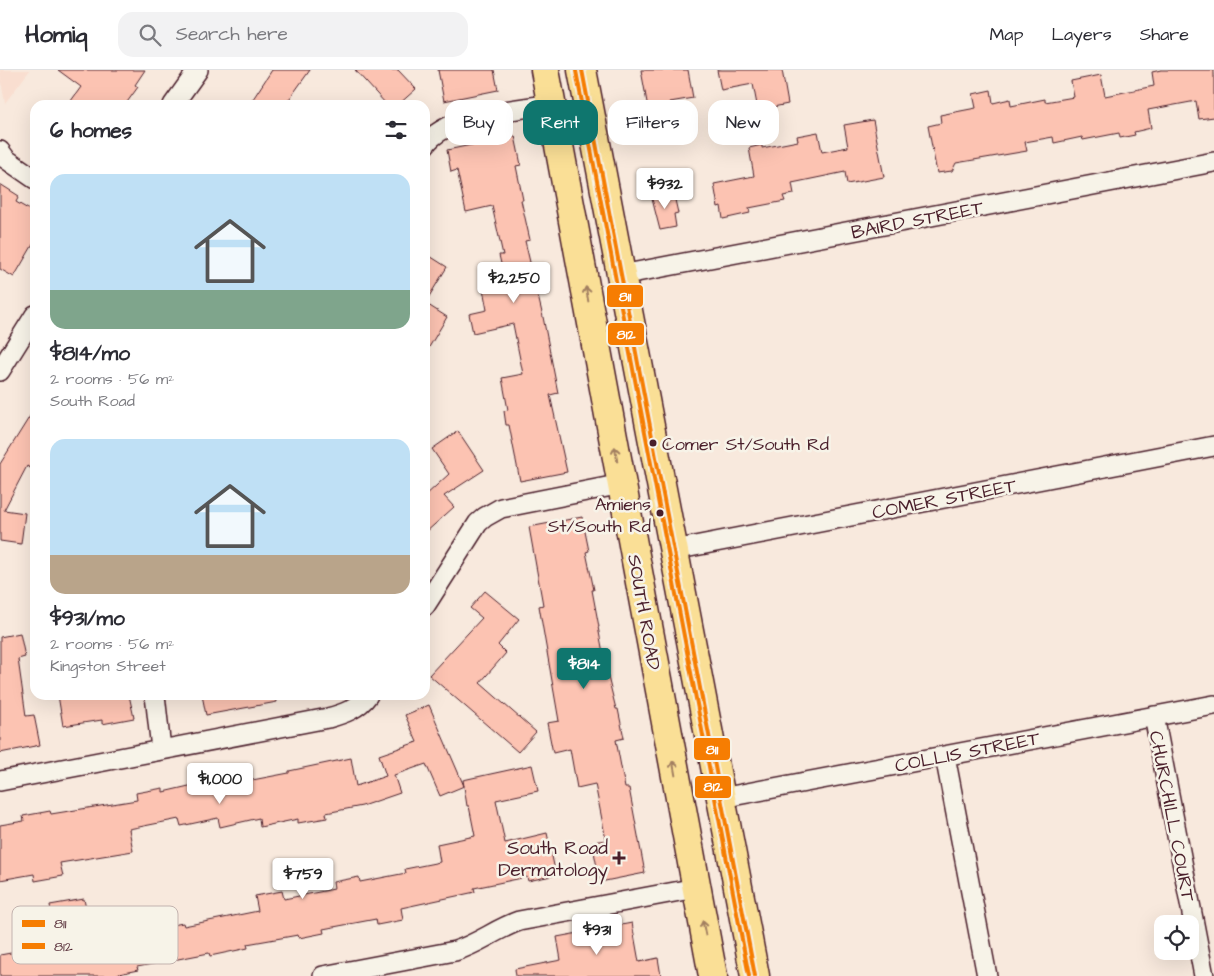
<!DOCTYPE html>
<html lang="en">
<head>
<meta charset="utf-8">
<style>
  :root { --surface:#fff; --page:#f2f2f3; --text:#2b2b33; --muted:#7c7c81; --line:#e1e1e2; --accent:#0f766e }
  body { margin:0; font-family:"Architects Daughter",sans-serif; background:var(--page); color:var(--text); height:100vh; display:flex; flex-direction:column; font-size:19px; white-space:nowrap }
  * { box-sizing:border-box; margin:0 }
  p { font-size:16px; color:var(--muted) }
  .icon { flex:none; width:28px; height:28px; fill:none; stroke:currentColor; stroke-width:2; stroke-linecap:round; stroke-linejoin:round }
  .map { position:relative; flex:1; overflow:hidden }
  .panel { position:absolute; left:30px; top:30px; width:400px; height:600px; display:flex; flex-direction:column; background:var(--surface); border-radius:15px; box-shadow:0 5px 20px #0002 }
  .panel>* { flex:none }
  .hud { position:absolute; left:445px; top:30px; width:475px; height:45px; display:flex; gap:10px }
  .controls { position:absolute; left:1154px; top:845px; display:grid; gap:10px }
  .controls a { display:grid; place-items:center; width:45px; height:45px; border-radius:10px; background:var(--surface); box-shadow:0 5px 20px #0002; font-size:25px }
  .price { position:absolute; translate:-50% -42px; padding:0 11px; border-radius:5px; background:#fff; color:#222; font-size:16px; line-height:32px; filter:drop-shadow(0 1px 2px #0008) }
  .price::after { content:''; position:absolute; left:50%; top:30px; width:15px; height:11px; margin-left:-8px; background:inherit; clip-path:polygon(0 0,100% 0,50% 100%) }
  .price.on { background:var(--accent); color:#fff }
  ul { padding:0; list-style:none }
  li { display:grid; align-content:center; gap:10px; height:265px; padding:0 20px }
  li span { display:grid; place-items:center; height:155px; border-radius:15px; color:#555 }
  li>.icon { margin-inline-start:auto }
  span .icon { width:90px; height:90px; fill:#fffc; stroke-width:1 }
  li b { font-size:21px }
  h2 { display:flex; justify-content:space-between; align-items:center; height:60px; padding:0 20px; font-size:21px }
  .pill { padding:0 18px; border-radius:15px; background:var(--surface); box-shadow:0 5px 20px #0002; font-size:18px; line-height:45px }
  .pill.on { background:var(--accent); color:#fff }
  header { display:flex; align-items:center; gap:30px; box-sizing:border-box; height:70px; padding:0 25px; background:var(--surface); border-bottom:1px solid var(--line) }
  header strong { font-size:24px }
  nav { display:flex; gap:28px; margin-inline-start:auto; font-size:18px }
  .search { width:350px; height:45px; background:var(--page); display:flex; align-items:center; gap:12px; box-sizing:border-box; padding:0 18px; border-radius:15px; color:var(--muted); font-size:19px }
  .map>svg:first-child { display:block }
  .built { fill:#f9ded0 }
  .building { fill:#fcc3b2; stroke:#4a1f2b }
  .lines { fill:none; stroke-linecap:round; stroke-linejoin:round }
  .street-casing { stroke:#4a1f2b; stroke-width:22 }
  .primary-casing { stroke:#4a1f2b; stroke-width:31 }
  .street { stroke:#f7f3e8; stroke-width:19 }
  .primary { stroke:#fadf96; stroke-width:28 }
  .bus-1-casing { stroke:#f7f3e8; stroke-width:8 }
  .bus-2-casing { stroke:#f7f3e8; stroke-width:8 }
  .bus-1 { stroke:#f67d02; stroke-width:4 }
  .bus-2 { stroke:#f67d02; stroke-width:4 }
  .oneway { stroke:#a27f60 }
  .bus-dot { fill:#4a1f2b; stroke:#f7f3e8; stroke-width:2 }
  .labels { text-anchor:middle; stroke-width:5; stroke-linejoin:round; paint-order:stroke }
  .bus-label { font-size:18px; fill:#4a1f2b; stroke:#f7f3e8; text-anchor:start }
  .street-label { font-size:19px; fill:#4a1f2b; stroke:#f7f3e8 }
  .poi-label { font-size:19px; fill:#4a1f2b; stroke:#f7f3e8; text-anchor:end }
  .key { fill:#f7f3e8; stroke:#c3b3af; stroke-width:1 }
  .key-label { font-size:14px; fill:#4a1f2b }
  .line-badge { stroke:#f7f3e8; stroke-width:2 }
  .badge-label { font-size:14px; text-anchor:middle; font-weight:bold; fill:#fff }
</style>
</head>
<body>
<header>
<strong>Homiq</strong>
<div class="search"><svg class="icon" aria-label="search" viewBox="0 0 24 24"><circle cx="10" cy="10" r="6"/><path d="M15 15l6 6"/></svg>Search here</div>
<nav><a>Map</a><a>Layers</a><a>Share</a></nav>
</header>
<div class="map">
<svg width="1214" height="906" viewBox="0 0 1214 906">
  <rect width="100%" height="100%" fill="#f8e9dd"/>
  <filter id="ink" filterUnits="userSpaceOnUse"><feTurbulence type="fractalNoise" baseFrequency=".02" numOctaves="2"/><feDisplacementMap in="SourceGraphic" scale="10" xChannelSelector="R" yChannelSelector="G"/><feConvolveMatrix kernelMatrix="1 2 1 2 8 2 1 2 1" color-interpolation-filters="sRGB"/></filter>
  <g filter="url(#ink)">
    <path class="built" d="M0,0H30L5,33L0,6Z"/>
    <path class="building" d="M58,0H145L135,15L138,17L125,35H68L81,17Z
      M272,0H310L285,35H249Z
      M355,0H398L416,19L398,35H387Z
      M438,0H494L498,20L444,31Z
      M641,0H688L693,28L670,32L674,55L642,61L638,40L648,38Z
      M717,0H782L788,34L758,40L753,14L721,20Z
      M1161,0H1214V47L1199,49L1196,31L1148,40L1151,58L1134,62L1135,65L1120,68L1119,63L1083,70L1082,67L1054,73L1053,67L1025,72L1027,81L956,93L952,101L937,103L928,56L941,53L940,45L976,38L973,24L991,20L993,33L1010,29L1011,36L1045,29V32L1074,27L1071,11L1101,5L1105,26L1154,16L1152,2Z
      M873,50L884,107L847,114L845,102L792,113L794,124L783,126L785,131L749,138L750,143L723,149L721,136L718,137L714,114L754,106L749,78L762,75V78L798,71L797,66L818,62L822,82L848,77L844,55Z
      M515,66L521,95L516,96L523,130H521L530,170L525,171L543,247L558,323L550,325L567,402L520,411L509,355H506L504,341L508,340L502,308L523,304L513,254L473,263L469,244L487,240L480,203L502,198L499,185H503L492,136L466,142L457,100L451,102L447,80Z
      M0,114L19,126L16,132L35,143V171L14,207L0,199Z
      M673,121L678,143L674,144L676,157L660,160L651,125Z
      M425,183L447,197L425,233Z
      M425,233L447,247L425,284Z
      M35,338V401L27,396L4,440L25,443L21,474L0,471V394Z
      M458,361L484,400L444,426L454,437L425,463V426L449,404L432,379Z
      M582,447L589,481L586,482L594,520H592L599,557H598L607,603L616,639H618L624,668L616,670L625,718H629L645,803L600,812L592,772L606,770L595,714L577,718L570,679L553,683L547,653L559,651L539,536L543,535L529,457Z
      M485,521L519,549L498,575L506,583L480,613L536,662L518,682L429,605L482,548L470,538Z
      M20,563L25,587L18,589L26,646L34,645L40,675L0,683V567Z
      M58,625H129L134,648L102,654V650L63,656Z
      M202,625H276L277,632L206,645Z
      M429,635L464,716L440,726L426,694L394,705L400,723L362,736L326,743L327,748L298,753V749L260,757L259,748L220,757L218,748L181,756L179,749L129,759L133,781L60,793L63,806L35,811L34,804L0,810V755L24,751L23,746L50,741L51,744L137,730L136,723L163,718V722L202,713L203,716L241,708L242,712L289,703V701L351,688L356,716L386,706L379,685L417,672L405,645Z
      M532,695L538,721L496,730L505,773L547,763L556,805L528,811L527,807L474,818L475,822L401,838L403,850L377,855L376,849L323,859L324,863L299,868L298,865L247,874L248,878L210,886L209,883L137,897L138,900L109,906H0V885L27,880L26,874L56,869L50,835L84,829L90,860L128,852L130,863L183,853L184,856L258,841L255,826L282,821L284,829L334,819L333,812L359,807L360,812L406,803L405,799L440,792L437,774L475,766L469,736H467L463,710Z
      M632,853L639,892L658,888L661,906H516L515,899L561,890L557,867Z"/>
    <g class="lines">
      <defs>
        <path id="street" d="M173,35L198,0
          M425,75C447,44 515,40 551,34
          M0,81L6,89L35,109
          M621,205L1214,92
          M0,301L35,245
          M674,480L1214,376
          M425,536L478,453L485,447L501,438L622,414
          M155,625L161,679
          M1154,646L1204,906
          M945,686L987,906
          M0,711L328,648C343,644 358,639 368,625
          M721,728L1214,635
          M323,906L455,881C478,874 496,859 519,851L696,818"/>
        <path id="primary" d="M545,0L713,906
          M582,0L755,906"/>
      </defs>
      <use href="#street" class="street-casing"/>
      <use href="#primary" class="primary-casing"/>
      <use href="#street" class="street"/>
      <use href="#primary" class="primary"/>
      <defs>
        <path id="bus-1" d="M582,0L755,906"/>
        <path id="bus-2" d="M576,1L749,906"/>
      </defs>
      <use href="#bus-1" class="bus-1-casing"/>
      <use href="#bus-2" class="bus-2-casing"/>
      <use href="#bus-1" class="bus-1"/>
      <use href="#bus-2" class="bus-2"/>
    </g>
    <defs><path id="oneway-shaft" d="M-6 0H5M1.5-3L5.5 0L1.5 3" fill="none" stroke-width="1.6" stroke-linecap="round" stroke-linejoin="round" transform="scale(1.25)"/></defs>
    <g class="oneway">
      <use href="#oneway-shaft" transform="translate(587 224) rotate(-100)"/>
      <use href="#oneway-shaft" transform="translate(616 384) rotate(-100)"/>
      <use href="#oneway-shaft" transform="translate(674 698) rotate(-100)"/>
      <use href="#oneway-shaft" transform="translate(704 858) rotate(-101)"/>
    </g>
  </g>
  <g class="bus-dot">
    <circle cx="653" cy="373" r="4.5"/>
    <circle cx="660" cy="443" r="4.5"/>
    <path d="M616.5 780.5h5v5h5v5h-5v5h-5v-5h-5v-5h5z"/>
  </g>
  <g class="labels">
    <g class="bus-label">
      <text x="662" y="380">Comer St/South Rd</text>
      <text x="651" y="440" text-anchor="end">Amiens<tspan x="651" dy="22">St/South Rd</tspan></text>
    </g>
    <g class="street-label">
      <text transform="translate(917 149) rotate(-11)" y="7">BAIRD STREET</text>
      <text transform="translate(944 428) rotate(-11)" y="7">COMER STREET</text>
      <text transform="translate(645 542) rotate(80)" y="7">SOUTH ROAD</text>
      <text transform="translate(967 681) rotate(-11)" y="7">COLLIS STREET</text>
      <text transform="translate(1173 746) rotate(79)" y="7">CHURCHILL COURT</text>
    </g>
    <g class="poi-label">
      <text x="608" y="784">South Road<tspan x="608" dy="22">Dermatology</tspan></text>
    </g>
  </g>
  <rect x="12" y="836" width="166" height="58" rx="8" class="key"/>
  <rect x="22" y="850" width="23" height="7" fill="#f67d02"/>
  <rect x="22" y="873" width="23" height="6" fill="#f67d02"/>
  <g class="key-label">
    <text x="54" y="858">811</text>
    <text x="54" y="881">812</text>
  </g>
  <g class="line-badge">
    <rect x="606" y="214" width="38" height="24" rx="5" fill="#f67d02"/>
    <rect x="607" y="252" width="38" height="24" rx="5" fill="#f67d02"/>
    <rect x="693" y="667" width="38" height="24" rx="5" fill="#f67d02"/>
    <rect x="694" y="705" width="38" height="24" rx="5" fill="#f67d02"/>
  </g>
  <g class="badge-label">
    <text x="625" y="231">811</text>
    <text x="626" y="269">812</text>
    <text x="712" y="684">811</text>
    <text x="713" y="721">812</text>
  </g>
</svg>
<div class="controls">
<a><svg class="icon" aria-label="locate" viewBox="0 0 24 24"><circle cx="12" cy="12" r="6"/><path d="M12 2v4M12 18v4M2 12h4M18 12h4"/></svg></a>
</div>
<b class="price" style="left:665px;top:140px">$932</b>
<b class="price" style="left:514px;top:234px">$2,250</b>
<b class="price on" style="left:584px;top:620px">$814</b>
<b class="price" style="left:220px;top:735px">$1,000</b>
<b class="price" style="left:303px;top:830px">$759</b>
<b class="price" style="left:597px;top:886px">$931</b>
<div class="hud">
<a class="pill">Buy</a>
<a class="pill on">Rent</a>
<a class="pill">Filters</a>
<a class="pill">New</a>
</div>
<section class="panel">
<h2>6 homes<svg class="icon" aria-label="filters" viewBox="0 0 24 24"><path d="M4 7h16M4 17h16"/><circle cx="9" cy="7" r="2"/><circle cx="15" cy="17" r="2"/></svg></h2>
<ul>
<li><span style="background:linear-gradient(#bfe0f5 75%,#7fa58c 0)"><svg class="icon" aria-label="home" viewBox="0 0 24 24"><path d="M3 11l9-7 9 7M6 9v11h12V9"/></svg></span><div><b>$814/mo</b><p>2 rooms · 56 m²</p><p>South Road</p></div></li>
<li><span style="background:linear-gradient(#bfe0f5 75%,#b9a48a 0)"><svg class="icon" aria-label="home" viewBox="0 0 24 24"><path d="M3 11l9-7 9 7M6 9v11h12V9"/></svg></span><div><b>$931/mo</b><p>2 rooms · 56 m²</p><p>Kingston Street</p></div></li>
</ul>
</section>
</div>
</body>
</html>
